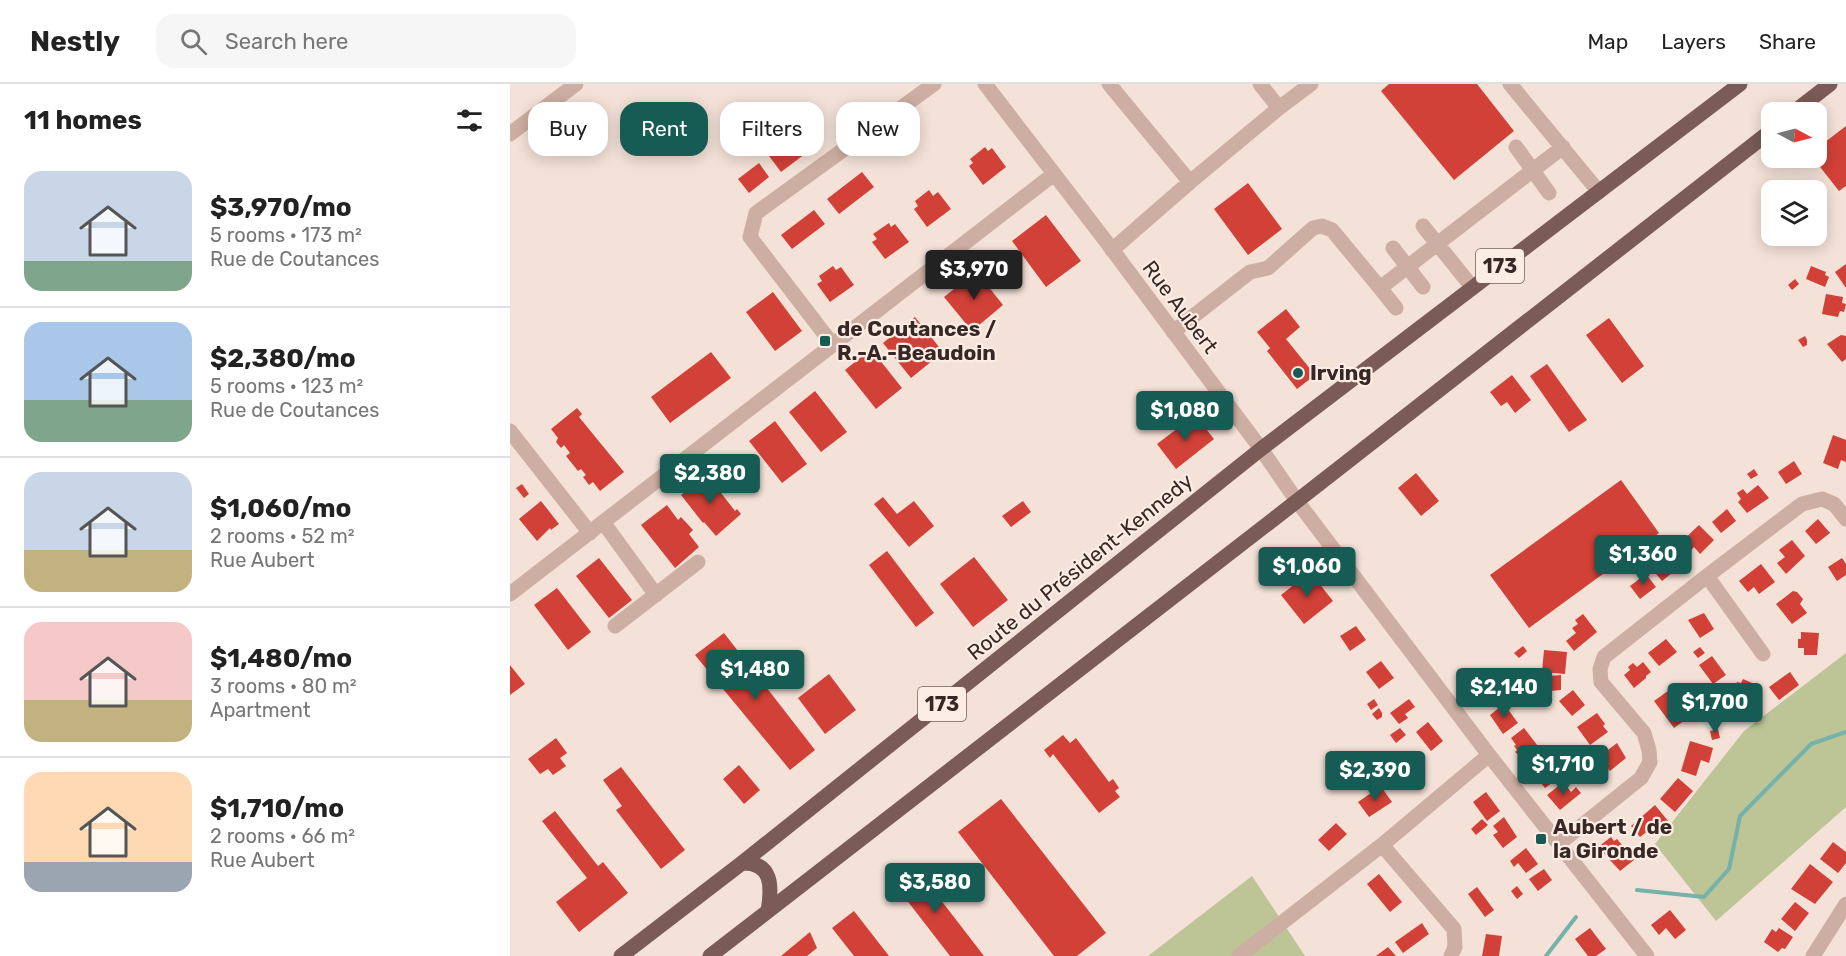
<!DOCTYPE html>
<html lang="en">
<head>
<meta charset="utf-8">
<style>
  :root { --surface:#fff; --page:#f6f6f6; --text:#222; --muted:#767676; --line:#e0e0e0; --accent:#175c54 }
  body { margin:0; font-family:Rubik,sans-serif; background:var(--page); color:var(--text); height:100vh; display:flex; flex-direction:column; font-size:22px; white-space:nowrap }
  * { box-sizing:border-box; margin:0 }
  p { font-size:20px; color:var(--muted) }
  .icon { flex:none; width:33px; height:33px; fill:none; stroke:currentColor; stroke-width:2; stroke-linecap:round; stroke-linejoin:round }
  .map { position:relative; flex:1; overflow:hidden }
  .sheet { display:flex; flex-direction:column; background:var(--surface); width:510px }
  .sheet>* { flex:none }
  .top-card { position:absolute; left:18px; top:18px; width:570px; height:54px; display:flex; gap:12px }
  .needle { width:39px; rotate:97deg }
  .controls { position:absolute; left:1251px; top:18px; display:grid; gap:12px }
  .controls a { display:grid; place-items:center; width:66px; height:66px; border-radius:12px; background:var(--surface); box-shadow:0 3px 15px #0003; font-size:30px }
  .price { position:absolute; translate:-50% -51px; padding:0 14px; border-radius:6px; background:var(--accent); color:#fff; font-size:20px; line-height:39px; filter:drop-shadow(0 2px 3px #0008) }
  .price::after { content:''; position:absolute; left:50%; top:36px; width:18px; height:14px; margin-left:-9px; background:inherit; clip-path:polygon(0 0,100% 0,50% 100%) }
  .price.on { background:#222; color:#fff }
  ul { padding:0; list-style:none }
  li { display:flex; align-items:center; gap:18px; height:150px; padding:0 24px }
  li+li { border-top:2px solid var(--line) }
  li span { display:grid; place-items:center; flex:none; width:168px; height:120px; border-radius:18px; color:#555 }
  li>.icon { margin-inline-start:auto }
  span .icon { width:72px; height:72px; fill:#fffc; stroke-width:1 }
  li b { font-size:26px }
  h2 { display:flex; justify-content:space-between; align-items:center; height:72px; padding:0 24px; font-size:26px }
  .pill { padding:0 21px; border-radius:18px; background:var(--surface); box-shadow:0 3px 15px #0003; font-size:21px; line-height:54px }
  .pill.on { background:var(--accent); color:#fff }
  header { display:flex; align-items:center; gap:36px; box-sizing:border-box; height:84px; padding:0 30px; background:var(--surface); border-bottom:2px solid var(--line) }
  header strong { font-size:28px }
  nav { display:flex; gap:33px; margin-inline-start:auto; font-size:21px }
  .search { width:420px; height:54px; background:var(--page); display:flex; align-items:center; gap:15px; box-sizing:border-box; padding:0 21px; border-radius:18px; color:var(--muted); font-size:22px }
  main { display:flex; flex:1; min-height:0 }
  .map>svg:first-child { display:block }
  .green { fill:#bdc496 }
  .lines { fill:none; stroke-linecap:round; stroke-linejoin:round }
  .stream { stroke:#74b3ab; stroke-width:4 }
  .building { fill:#d24137 }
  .minor { stroke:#cdaea2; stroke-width:15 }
  .major { stroke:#7a5b55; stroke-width:15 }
  .poi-dot { fill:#175c54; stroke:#fbece4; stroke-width:2 }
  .labels { text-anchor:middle; stroke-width:4.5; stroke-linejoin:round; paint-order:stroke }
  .shield { fill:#fbece4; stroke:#72635e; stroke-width:1.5 }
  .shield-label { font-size:20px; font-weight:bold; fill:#372825 }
  .street-label { font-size:21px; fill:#372825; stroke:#fbece4 }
  .poi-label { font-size:21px; font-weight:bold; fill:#372825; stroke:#fbece4; text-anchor:start }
</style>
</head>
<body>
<header>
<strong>Nestly</strong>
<div class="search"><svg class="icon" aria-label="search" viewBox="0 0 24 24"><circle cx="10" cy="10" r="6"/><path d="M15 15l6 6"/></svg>Search here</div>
<nav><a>Map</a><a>Layers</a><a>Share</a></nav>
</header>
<main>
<section class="sheet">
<h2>11 homes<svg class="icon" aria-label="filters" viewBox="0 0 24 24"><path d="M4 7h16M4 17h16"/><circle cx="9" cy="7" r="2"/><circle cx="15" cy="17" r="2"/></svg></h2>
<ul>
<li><span style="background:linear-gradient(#c9d6e8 75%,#7fa58c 0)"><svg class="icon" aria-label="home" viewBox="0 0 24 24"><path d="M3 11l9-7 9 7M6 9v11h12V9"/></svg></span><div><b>$3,970/mo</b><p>5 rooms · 173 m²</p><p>Rue de Coutances</p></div></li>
<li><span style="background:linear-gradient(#a9c7e8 65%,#7fa58c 0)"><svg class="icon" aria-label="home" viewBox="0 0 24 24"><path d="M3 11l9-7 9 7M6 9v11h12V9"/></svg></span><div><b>$2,380/mo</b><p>5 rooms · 123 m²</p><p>Rue de Coutances</p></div></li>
<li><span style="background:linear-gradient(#c9d6e8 65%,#c2b280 0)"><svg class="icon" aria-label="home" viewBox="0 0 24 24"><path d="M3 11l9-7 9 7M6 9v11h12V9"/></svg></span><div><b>$1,060/mo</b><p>2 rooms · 52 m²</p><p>Rue Aubert</p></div></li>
<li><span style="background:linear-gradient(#f6c9c9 65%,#c2b280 0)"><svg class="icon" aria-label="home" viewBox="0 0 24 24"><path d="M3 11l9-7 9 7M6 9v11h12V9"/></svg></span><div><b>$1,480/mo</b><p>3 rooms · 80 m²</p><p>Apartment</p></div></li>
<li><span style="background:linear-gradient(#ffd9b3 75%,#9aa5b1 0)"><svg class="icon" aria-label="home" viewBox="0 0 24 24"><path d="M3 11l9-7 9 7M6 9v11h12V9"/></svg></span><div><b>$1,710/mo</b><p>2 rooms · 66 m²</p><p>Rue Aubert</p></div></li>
</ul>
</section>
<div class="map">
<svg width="1336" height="872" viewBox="0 0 1336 872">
  <rect width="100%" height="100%" fill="#f4e1d7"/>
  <path class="green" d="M1336,569V723L1206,837L1145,760L1234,647Z
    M742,792L795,872H638Z"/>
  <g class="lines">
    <path class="stream" d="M1127,806L1194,813L1219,785L1230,732L1301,660L1336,648
      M1036,872L1066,833"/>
  </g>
  <path class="building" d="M879,0H967L1004,47L944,96L871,7Z
    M1336,42V102L1329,107L1303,74H1306V65Z
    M282,53L295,70L271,88L259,72L262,70L258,65L264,60L267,65Z
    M475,63L478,67L482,64L496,83L473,101L459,82L463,79L460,75Z
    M249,79L259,93L239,109L228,95Z
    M352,88L364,103L329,130L317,115Z
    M738,99L772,145L738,171L704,125Z
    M419,106L423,112L428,108L441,125L417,143L404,125L408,122L405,117Z
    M304,126L315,140L282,165L271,151Z
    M536,131L571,177L536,203L502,157Z
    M379,139L381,143L385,140L399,158L375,175L362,158L367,155L363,150Z
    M1336,180V204L1325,188Z
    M323,182L326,186L331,183L344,201L320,218L307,200L312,197L309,192Z
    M1301,182L1316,188L1315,191L1319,193L1315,203L1296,195Z
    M466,187L493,221L462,247L434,213Z
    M1285,195L1289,200L1282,206L1278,201Z
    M263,208L292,247L265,267L236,228Z
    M1316,210L1333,213L1332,219L1336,220L1334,228L1330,227L1328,233L1312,230Z
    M776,225L790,243L776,255L805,291L787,305L757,267L760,264L747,248Z
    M405,233L433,268L401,294L373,259Z
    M1099,234L1134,282L1112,299L1076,251Z
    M1331,251L1336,252V275L1332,278L1317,260Z
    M1295,252L1297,256V261L1293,263L1288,256Z
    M361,265L392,304L366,325L335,286Z
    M201,268L221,294L160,339L141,313Z
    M1037,280L1077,336L1059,348L1020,292Z
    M1002,291L1021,316L1005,329L997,318L991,322L980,308Z
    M305,307L337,348L311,368L279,328Z
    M67,324L72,330L69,333L114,388L90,407L83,398L79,401L73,393L76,391L71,385L68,387L56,372L60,369L54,361L51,364L46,358L48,354L41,345Z
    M685,331L704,355L666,385L647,360Z
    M265,337L297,380L272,399L239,357Z
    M1323,351L1336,356V378L1331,376L1328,385L1313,379Z
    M1284,377L1292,390L1276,400L1268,388Z
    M1244,385L1248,391L1241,395L1237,390Z
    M199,389L204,394L201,396L225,427L227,425L231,430L206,452L194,438L193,439L171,411Z
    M906,389L929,417L911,432L888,404Z
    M1111,396L1149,449L1019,544L980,491Z
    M12,400L19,410L14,414L6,404Z
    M1248,401L1259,414L1237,429L1228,418L1231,415L1227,409L1233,405L1237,410Z
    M373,413L387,430L404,417L424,442L399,463L364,420Z
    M31,417L49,440L41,446L40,444L27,457L9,435Z
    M513,417L521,428L501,443L492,432Z
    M157,421L168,436L171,433L183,446L179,450L189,463L165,484L131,441Z
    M1217,425L1226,437L1211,449L1202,438Z
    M1308,435L1320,449L1306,460L1295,447Z
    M1189,441L1204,456L1190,470L1184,463L1178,469L1169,460Z
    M1282,456L1295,472L1276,490L1267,479L1275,473L1269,466Z
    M1158,464L1172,481L1152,497L1142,485L1153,476L1150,471Z
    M377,467L424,529L406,543L359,481Z
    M464,473L498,516L463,543L430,500Z
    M89,474L122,516L99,534L66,492Z
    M1332,474L1336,480V491L1327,497L1318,483Z
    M1251,480L1265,498L1249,510L1244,503L1238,508L1229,497Z
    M800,488L823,517L794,540L771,511Z
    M1136,490L1146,503L1130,515L1120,502Z
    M47,504L81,548L58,566L24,521Z
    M1283,507L1287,508L1293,515L1290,520L1297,529L1282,540L1266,520Z
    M1194,529L1204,545L1190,554L1178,536Z
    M1073,530L1087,548L1064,567L1056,557L1066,549L1062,544L1068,540L1065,536Z
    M846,542L856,556L840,567L830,552Z
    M1291,548L1309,549L1307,571H1294V564H1288V555H1291Z
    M214,549L305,666L280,686L185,571Z
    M1156,555L1167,568L1149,582L1138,569Z
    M1013,562L1017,567L1009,574L1004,569Z
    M1190,563L1195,569L1188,574L1183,568Z
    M1034,566L1057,568L1055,590L1032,588Z
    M1202,572L1216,591L1203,600L1189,581Z
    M871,577L884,594L869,605L856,588Z
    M1133,578L1141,588L1136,592V594L1124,604L1114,591L1120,586L1118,583L1123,579L1127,583Z
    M0,581L15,600L0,611Z
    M1280,588L1289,601L1269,616L1259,603Z
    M319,590L346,626L315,650L288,614Z
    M1051,591V606L1039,607V592Z
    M1233,595L1249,602L1244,615L1250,617L1248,622L1243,620L1241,624L1219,615L1227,598L1231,599Z
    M972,598L984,614L974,622L961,606Z
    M1162,604L1182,631L1164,644L1144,617Z
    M1063,606L1075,621L1062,632L1049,617Z
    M1206,610L1216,624L1203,634L1193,620Z
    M864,615L868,621L861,626L857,620Z
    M899,615L905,623L895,630L898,634L889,640L880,629Z
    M994,620L1008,639L993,650L980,631Z
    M869,624L872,629V633L867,636L862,630Z
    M1087,629L1095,640L1093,642L1098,648L1080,661L1067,643Z
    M918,638L933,657L921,667L906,648Z
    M890,644L896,651L886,659L880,651Z
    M1014,644L1031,666L1016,677L1005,668L1007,666L1004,662L1006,661L1001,654Z
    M1208,645L1210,654L1202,656L1200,647Z
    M553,651L560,659L566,654L599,698L603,695L609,704L605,707L610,713L589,729L543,670L540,674L534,666Z
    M46,654L57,669L50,674L56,682L43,691L38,685L30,690L18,675Z
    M1180,657L1203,664L1199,679L1191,676L1186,692L1171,687Z
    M1107,659L1116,674L1100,687L1089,673Z
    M1038,672L1042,673L1047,680L1042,683L1050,693L1035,704L1020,685Z
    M905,679L914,692L896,706L887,693Z
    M229,681L250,706L234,720L213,695Z
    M111,683L175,766L151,785L106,726L112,722L93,696Z
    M878,683L883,691L874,697L869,690Z
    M1066,684L1073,693L1069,696L1067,693L1060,698L1056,692Z
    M1168,694L1183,707L1165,728L1150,715Z
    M1051,700L1052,702L1055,700L1061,708L1066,703L1071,709L1050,726L1037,711Z
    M872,704L882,718L859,733L848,718L861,709L863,711Z
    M976,708L990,727L977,737L963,718Z
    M491,715L596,849L567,872H544L448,748Z
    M1145,721L1163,743L1157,749L1148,739L1130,753L1121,742Z
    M45,727L88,782L93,778L118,809L69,848L46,818L77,794L32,737Z
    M994,733L1007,753L993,764L983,751L988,748L983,742Z
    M972,735L978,741L966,751L961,745Z
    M826,739L837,750L819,767L808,756Z
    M1101,753L1104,757L1107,755L1112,761H1115L1120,767V770L1124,776L1110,787L1088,763Z
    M1323,758L1336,768V779L1328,789L1310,775Z
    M1016,764L1028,780L1016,789L1008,779L1004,783L1000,777Z
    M403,780L474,872H440L382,797Z
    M1300,780L1323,798L1305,820L1281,805Z
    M1034,785L1042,796L1028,807L1019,795Z
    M869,790L892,818L880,828L857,800Z
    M1007,802L1013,810L1007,815L1001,807Z
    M967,803L984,826L975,833L958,810Z
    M1285,818L1299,829L1285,847L1271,835Z
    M1160,826L1176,846L1165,855L1156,844L1149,851L1141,841Z
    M344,827L379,872H344L322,844Z
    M912,839L919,850L893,869L885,858Z
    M1080,844L1096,865L1086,872H1078L1065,855Z
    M1269,844L1283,853L1275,865L1272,864L1268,868L1254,858L1262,845L1266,848Z
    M300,848L307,864L297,872H271Z
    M976,850L992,852L989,872H972Z
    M878,863L886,872H866Z"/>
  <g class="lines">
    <path class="minor" d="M475,0L595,156L751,365L787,417L979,671L1137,872
      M599,0L680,98L769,24L801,0
      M750,0L769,24
      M1000,0L1089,108
      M0,50L66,0
      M1006,63L1039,109
      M913,142L962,203
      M883,164L913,203
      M602,166L680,98
      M870,204L886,224
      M663,248L740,188L758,184L803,144L812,142L822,146L870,204L1053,63
      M323,261L240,153L246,129L424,0
      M0,347L80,449
      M93,438L146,511
      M1197,492L1253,570
      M0,510L544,90
      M105,542L188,478
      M1050,759L1131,694L1140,678L1139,666L1134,649L1091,598L1090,585L1094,573L1197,492L1292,420L1312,415L1324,420L1336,435
      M872,761L944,845L945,863L941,872
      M729,872L872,761L979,671
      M1303,872L1336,820"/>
    <path class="major" d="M1284,28L1320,0
      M232,779C263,778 262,803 258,827
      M111,872L232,779L751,365L1230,0
      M200,872L787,417L1262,46"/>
  </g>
  <g class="poi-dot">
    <rect x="309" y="251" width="12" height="12" rx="3"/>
    <circle cx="788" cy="289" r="6"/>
    <rect x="1025" y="749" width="12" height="12" rx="3"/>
  </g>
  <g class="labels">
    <g class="shield">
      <rect x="966" y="165" width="48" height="34" rx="4.5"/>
      <rect x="408" y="603" width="48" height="34" rx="4.5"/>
    </g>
    <g class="shield-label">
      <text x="990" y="189">173</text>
      <text x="432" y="627">173</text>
    </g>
    <g class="street-label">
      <text transform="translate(670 223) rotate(53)" y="7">Rue Aubert</text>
      <text transform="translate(570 483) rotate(-39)" y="7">Route du Président-Kennedy</text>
    </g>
    <g class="poi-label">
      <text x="327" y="252">de Coutances /<tspan x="327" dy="24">R.-A.-Beaudoin</tspan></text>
      <text x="800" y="296">Irving</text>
      <text x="1043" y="750">Aubert / de<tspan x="1043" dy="24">la Gironde</tspan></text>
    </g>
  </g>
</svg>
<div class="controls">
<a><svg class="needle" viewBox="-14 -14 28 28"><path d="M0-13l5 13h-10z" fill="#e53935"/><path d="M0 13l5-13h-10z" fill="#767676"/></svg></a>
<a><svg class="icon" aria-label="layers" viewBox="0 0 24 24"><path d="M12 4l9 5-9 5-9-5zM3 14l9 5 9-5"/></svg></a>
</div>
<b class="price on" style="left:464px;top:217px">$3,970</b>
<b class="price" style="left:675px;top:358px">$1,080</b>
<b class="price" style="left:200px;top:421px">$2,380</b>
<b class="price" style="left:1133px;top:502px">$1,360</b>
<b class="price" style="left:797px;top:514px">$1,060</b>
<b class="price" style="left:245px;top:617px">$1,480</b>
<b class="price" style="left:994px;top:635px">$2,140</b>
<b class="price" style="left:1205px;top:650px">$1,700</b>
<b class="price" style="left:1053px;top:712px">$1,710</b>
<b class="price" style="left:865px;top:718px">$2,390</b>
<b class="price" style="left:425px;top:830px">$3,580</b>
<div class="top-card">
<a class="pill">Buy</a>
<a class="pill on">Rent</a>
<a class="pill">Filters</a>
<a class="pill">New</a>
</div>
</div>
</main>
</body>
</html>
